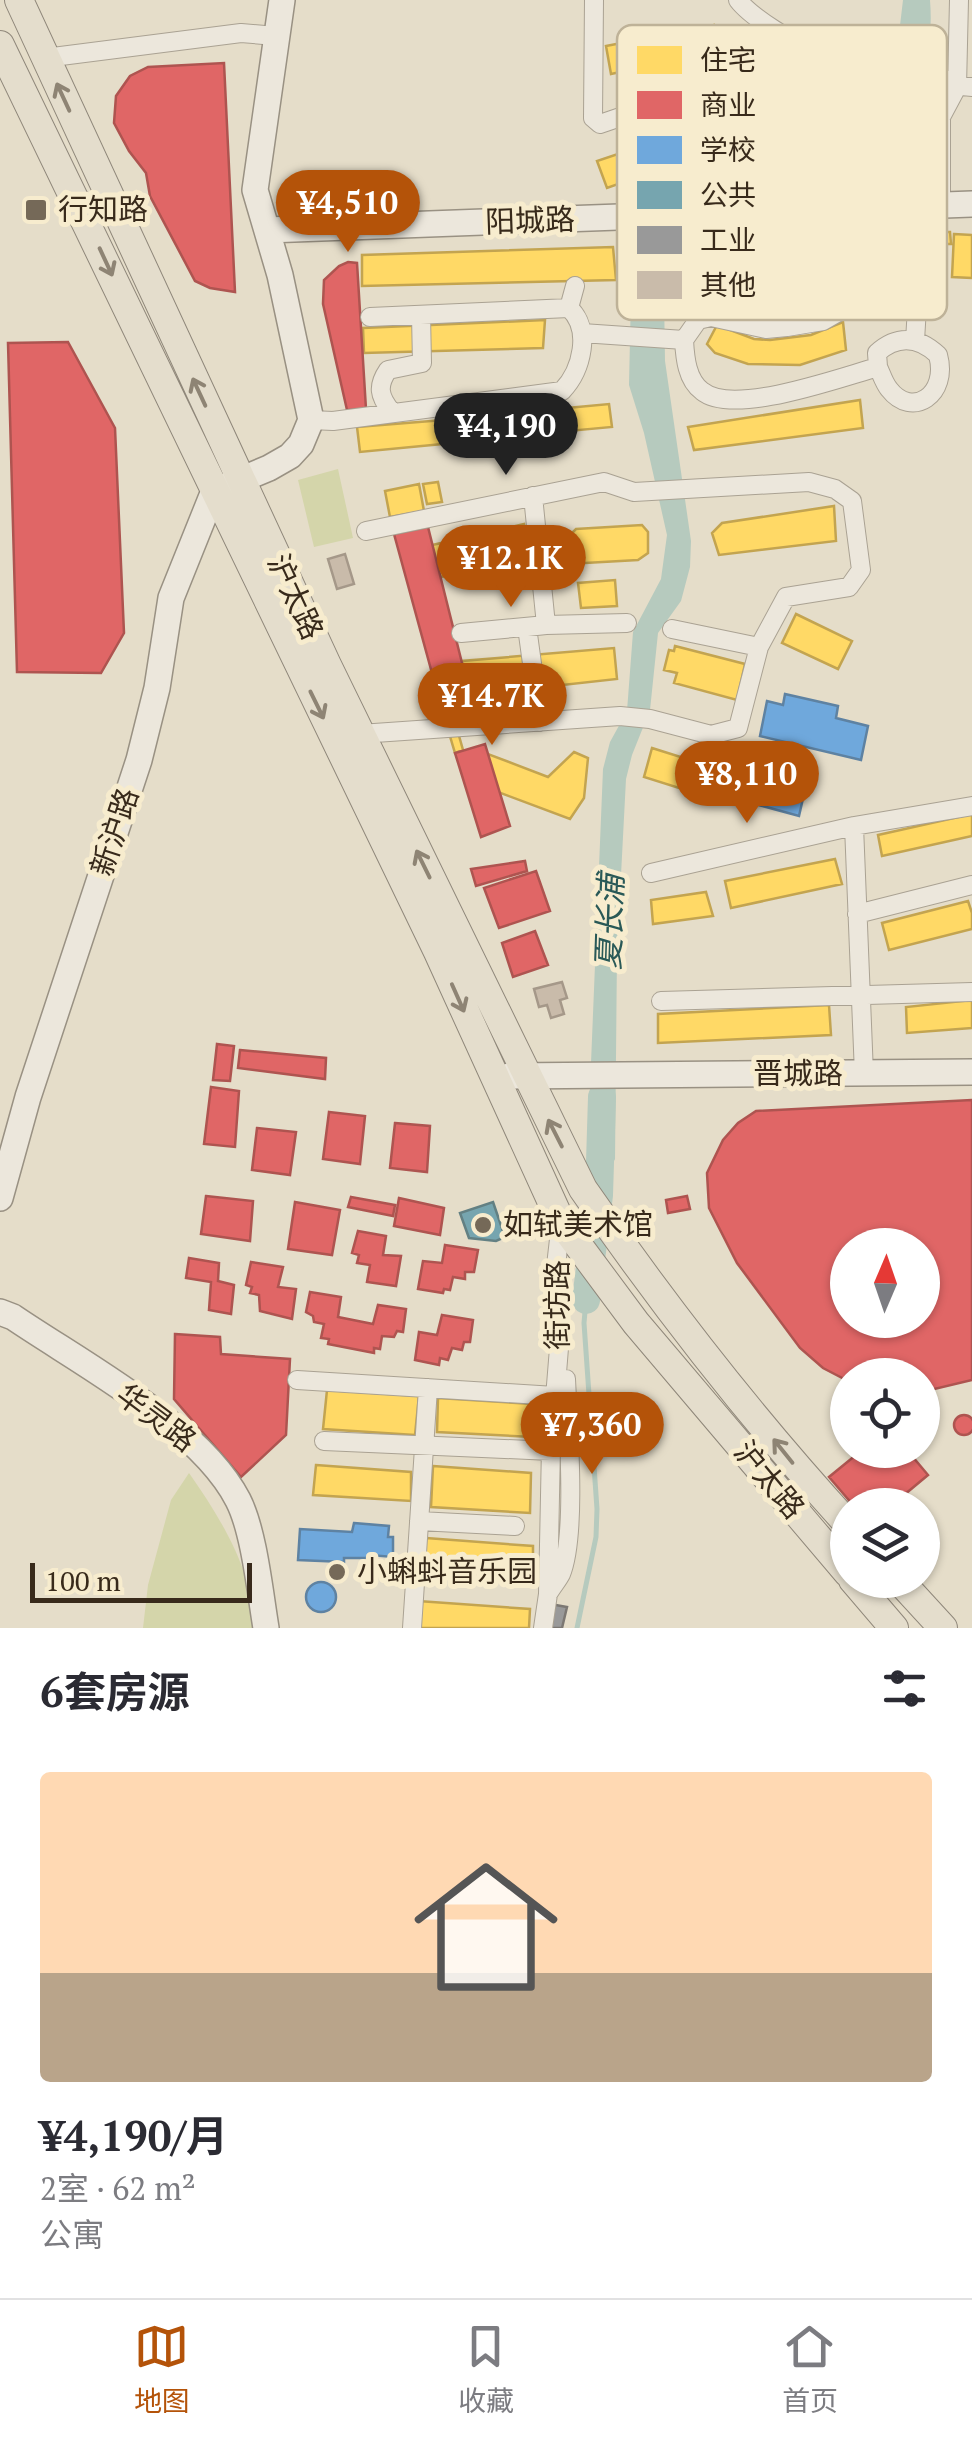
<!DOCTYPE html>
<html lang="zh">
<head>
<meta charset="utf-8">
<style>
  :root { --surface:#fff; --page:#f7f7f7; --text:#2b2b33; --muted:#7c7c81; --line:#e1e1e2; --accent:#b45309 }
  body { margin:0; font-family:"PT Serif","Noto Sans SC",serif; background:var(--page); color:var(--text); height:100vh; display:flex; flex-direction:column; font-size:38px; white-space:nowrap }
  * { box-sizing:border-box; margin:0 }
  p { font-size:32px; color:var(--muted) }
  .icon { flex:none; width:55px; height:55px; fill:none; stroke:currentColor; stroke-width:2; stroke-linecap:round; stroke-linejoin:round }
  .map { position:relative; height:1628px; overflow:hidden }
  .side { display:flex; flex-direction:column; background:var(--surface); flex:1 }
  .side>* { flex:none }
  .needle { width:65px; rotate:2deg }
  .buttons { position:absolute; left:830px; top:1228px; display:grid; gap:20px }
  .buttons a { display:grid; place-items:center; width:110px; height:110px; border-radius:50%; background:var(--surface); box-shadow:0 2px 8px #0004; font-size:50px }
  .scale { position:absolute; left:30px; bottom:25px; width:222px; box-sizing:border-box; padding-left:10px; border:5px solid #382a1b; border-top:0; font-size:28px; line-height:35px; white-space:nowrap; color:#382a1b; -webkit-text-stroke:8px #f7ecce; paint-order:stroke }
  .price { position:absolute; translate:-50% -85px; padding:0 22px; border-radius:35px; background:var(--accent); color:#fff; font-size:32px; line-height:65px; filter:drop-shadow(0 2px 5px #0008) }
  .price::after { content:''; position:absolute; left:50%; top:60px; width:30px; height:22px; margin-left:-15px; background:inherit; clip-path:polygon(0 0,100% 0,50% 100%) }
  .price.active { background:#222; color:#fff }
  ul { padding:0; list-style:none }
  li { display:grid; align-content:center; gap:20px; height:530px; padding:0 40px }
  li+li { border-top:2px solid var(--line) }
  li span { display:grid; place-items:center; height:310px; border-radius:10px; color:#555 }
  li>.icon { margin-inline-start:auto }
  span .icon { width:180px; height:180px; fill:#fffc; stroke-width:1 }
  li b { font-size:42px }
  h2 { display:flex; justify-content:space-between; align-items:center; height:120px; padding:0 40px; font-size:42px }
  .dock { display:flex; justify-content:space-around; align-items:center; height:140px; border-top:2px solid var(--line); background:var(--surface); font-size:28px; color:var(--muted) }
  .dock a { display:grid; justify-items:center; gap:5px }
  .dock .active { color:var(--accent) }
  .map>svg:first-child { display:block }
  .green { fill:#d4d5aa }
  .water { fill:#b6cabe }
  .homes { fill:#ffd966; stroke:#c3a450; stroke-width:2.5 }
  .shops { fill:#e06666; stroke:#ae5450; stroke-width:2.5; fill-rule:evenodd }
  .schools { fill:#6fa8dc; stroke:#5e82a2; stroke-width:2.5 }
  .public { fill:#76a5af; stroke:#638083; stroke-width:2.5 }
  .industry { fill:#999; stroke:#7c7873; stroke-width:2.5 }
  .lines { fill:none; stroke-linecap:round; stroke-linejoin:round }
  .stream { stroke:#b6cabe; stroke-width:5 }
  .river { stroke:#b6cabe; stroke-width:28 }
  .building { fill:#c9bbaa; stroke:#a59889; stroke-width:2.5 }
  .street-casing { stroke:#aaa293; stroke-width:20 }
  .secondary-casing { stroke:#999183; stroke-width:28 }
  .primary-casing { stroke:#8f877a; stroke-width:30 }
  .street { stroke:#ece7dc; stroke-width:18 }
  .secondary { stroke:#ece7dc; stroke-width:25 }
  .primary { stroke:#e4ddcc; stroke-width:28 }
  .oneway { stroke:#8e8474 }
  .poi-dot { fill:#756958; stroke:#f7ecce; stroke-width:4 }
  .labels { text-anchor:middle; stroke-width:10; stroke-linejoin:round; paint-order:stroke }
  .poi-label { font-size:30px; fill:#382a1b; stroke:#f7ecce; text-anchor:start }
  .street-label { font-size:30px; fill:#382a1b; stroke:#f7ecce }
  .water-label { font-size:32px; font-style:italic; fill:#295957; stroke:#f7ecce }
  .key { fill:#f7ecce; stroke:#beb298; stroke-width:2.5 }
  .key-label { font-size:28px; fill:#382a1b }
</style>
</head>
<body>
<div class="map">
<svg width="972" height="1628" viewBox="0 0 972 1628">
  <rect width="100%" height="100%" fill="#e5ddc9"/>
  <path class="green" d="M338,469L353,538L314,547L298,480Z
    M189,1473C222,1520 252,1570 256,1628H143L148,1585L171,1500Z"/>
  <path class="water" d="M903,0H930C935,65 915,87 864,123L677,209L663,226L665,361L691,541L690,567L681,601L658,633L650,710L632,755L626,779L617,952L615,1161L589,1112L603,769L610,742L627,711L633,632L661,579L667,535L644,433L629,385L632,249L643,208L657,180L852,98L881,83L899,34Z"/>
  <path class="homes" d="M714,25L719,51L611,74L606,46Z
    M704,125L712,151L607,188L597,161Z
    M900,232H950L951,244H900Z
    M954,234L972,235V278L952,277Z
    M613,247L616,280L362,286V255Z
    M545,320L543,348L364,353L363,328Z
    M843,322L846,350L800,365L748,364L715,353L707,344L717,325L754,339L770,340L811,335Z
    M860,400L863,428L694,450L688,427Z
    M609,404L612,427L515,436L514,413Z
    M493,416L494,439L360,452L357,427Z
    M438,482L442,502L427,504L423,484Z
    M419,484L424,511L390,517L385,491Z
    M834,506L836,541L719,555L712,533L722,523Z
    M524,524L529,552L518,555L520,562L435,578L428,546Z
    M642,525L648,532V553L638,560L585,563L572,556L570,535L576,529Z
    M615,580L617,606L581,608L578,583Z
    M796,614L852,641L838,669L782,643Z
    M675,646L745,664L737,700L674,683L677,673L664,670L669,650L674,651Z
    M614,648L617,679L472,695L465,692L462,661Z
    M450,704L463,750L455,753L441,706Z
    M652,748L725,771L717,800L644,777Z
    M574,752L588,758L584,798L570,819L490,789L482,769L488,754L548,777Z
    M972,814V836L882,856L878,835Z
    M835,859L842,884L731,908L725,881Z
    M706,892L713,916L653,924L651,900Z
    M968,901L972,913V929L889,950L882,923Z
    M972,1000V1028L907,1033L906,1007Z
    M829,1005L831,1035L658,1043V1014Z
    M327,1390L419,1396L415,1435L323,1429Z
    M438,1398L533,1404L532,1437L437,1432Z
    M316,1465L411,1472V1501L313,1495Z
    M433,1466L531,1473L530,1513L431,1507Z
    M426,1538L533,1546V1575L423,1568Z
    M418,1601L530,1609L529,1628H417Z"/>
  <path class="shops" d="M224,63L235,292L210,288L195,281L150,196L146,173L129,151L114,123L116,96L130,76L148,67Z
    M348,262L357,263L366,409L347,410L323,304L324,280L339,266Z
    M68,342L115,428L124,633L101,673L17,672L8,343Z
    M428,527L471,699L441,706L394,534Z
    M485,744L510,826L481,837L455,753Z
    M525,861L527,871L476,886L471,869Z
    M536,871L550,911L499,928L484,888Z
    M535,931L548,965L513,977L502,943Z
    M217,1044L234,1046L230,1081L213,1080Z
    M240,1050L326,1058L325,1079L238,1068Z
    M211,1087L239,1091L235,1147L204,1144Z
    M972,1100V1380L922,1392V1375H848V1381L823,1368L800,1348L737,1263L709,1208L707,1173L723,1140L738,1123L756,1111ZM848,1245H922V1320H848Z
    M329,1112L365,1116L360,1164L323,1159Z
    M395,1123L430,1126L427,1172L390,1168Z
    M257,1128L296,1132L290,1175L252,1170Z
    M206,1196L253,1201L250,1241L201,1234Z
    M687,1196L690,1209L668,1213L666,1200Z
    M351,1197L395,1205L393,1216L348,1207Z
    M399,1198L444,1208L440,1235L394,1226Z
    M295,1202L340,1210L332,1255L288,1249Z
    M358,1231L386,1236L383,1255L401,1256L396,1286L367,1282L370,1265L357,1263L359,1255L352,1253Z
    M445,1245L478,1250L474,1272H465V1279L453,1277L450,1290L444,1289L443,1293L418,1289L423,1261L442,1263Z
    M189,1258L219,1263L218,1281L234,1285L231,1314L209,1310L211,1282L186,1278Z
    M251,1262L283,1267L278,1287L296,1289L292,1319L260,1311L259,1295L250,1293L252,1287L246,1285Z
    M310,1292L341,1297L338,1317L373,1324L378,1305L406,1309L403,1332L397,1331L394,1337L382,1336L380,1349L374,1348V1353L328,1344L329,1339L321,1338L324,1324L314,1322L313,1316L306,1312Z
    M442,1315L473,1320L470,1342H464L462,1350L452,1348L448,1360L440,1358L439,1365L415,1360L419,1332L437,1335Z
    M175,1334L220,1337L221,1354L290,1359L286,1435L241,1477L174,1399Z
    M954 1425a10 10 0 1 1 20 0a10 10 0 1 1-20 0Z
    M862,1450H907L928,1475L892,1505H853L829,1477Z"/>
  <path class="schools" d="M785,694L838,706L836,718L868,726L861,760L760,736L767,701L783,705Z
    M764,770L807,781L799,816L755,804Z
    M354,1523L389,1526L388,1537H393V1557L370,1555L366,1558H344V1562L298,1560L300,1529L352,1532Z
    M306 1597a15 15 0 1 1 30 0a15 15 0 1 1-30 0Z"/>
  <path class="public" d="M493,1202L505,1237L496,1241L469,1238L460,1213Z"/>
  <path class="industry" d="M550,1604L567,1607L562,1628H547Z"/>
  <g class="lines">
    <path class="stream" d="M577,1628L596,1537L597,1509L584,1323L586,1300"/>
    <path class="river" d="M586,1300L599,1195L602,1097"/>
  </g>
  <path class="building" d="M345,554L354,584L337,589L328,559Z
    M562,982L567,998L560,1000L564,1014L551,1018L547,1005L539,1007L534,989Z"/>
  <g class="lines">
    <defs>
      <path id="street" d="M594,0L593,118L600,124L816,50
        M738,0C750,16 796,46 816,50C840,54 867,33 892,44C921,58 937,86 972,87
        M45,58L241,33L276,36
        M941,205V117L957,87L959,0
        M853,286L918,289
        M569,308L575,286
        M582,333L684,340C685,358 687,380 702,391C733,417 841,377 878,367C881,373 884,383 889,389C912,419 949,395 938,355C918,336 897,335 877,353L878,367
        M684,340L698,320L711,317L766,329L787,327L823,321L849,306L853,286C827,281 725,270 707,291C701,297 701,312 698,320
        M915,341L923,206
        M391,411C379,396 377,386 388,370L422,363L421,315
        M311,420L333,421L562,391C582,370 592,329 569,308L370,317
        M533,496L546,625L527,627L540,722
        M672,629L759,647
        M461,633L546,625L627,623
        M360,734L620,716L650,719L711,735L738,728L759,647L786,597L849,587L861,570L852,501L835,489L809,482L634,492L604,482L366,531
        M651,873L854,826
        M857,914L972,885
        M661,1001L972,992
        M864,1074L854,826L972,806
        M297,1380L555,1396
        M324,1441L551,1451
        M419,1521L515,1526
        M548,1594C552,1587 558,1580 561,1574C577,1535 568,1424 566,1379
        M412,1628L428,1388
        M543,1628L548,1594L551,1447L559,1348L554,1283L561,1222"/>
      <path id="secondary" d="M267,230L972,204
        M509,1076L972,1072
        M0,1198L28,1097L139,760L157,688L171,598L214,491L269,468L290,456L301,444L311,420L280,275L255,190L282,0
        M0,1312L13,1317C82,1364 200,1426 238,1500C254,1531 260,1592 266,1628"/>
      <path id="primary" d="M19,0L327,665L583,1189C664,1306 752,1419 848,1524
        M0,45L438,952L561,1222L636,1323L848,1573
        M853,1580L894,1628
        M899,1580L943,1628"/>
    </defs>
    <use href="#street" class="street-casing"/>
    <use href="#secondary" class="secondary-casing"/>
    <use href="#primary" class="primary-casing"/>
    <use href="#street" class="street"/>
    <use href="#secondary" class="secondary"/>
    <use href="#primary" class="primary"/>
  </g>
  <defs><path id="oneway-shaft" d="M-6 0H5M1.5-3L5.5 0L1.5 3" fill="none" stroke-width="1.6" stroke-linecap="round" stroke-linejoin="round" transform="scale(2.5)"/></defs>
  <g class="oneway">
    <use href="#oneway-shaft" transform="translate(63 97) rotate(-115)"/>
    <use href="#oneway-shaft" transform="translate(106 262) rotate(65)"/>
    <use href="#oneway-shaft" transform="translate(199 392) rotate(-115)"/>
    <use href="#oneway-shaft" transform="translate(317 705) rotate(64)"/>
    <use href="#oneway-shaft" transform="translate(423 864) rotate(-116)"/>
    <use href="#oneway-shaft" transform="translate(458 998) rotate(66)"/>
    <use href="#oneway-shaft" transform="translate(555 1133) rotate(-117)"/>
    <use href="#oneway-shaft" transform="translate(783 1451) rotate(-129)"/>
  </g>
  <g class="poi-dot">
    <rect x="24" y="198" width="24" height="24" rx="5"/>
    <circle cx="483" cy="1225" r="10"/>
    <circle cx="337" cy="1572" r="10"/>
  </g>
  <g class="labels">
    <g class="poi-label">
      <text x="58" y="220">行知路</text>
      <text x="503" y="1235">如轼美术馆</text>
      <text x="357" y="1582">小蝌蚪音乐园</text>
    </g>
    <g class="street-label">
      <text transform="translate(530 221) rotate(-2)" y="10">阳城路</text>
      <text transform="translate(295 597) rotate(65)" y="10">沪太路</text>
      <text transform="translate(115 832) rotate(-72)" y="10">新沪路</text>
      <text x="798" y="1084">晋城路</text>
      <text transform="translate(558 1305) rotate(-90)" y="10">街坊路</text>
      <text transform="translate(156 1418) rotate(37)" y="10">华灵路</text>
      <text transform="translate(769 1480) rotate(50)" y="10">沪太路</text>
    </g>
    <g class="water-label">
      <text transform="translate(610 922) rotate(-88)" y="11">夏长浦</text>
    </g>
  </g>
  <rect x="617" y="25" width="330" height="295" rx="15" class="key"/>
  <rect x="637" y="46" width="45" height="28" fill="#ffd966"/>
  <rect x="637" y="91" width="45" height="28" fill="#e06666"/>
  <rect x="637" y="136" width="45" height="28" fill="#6fa8dc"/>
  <rect x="637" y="181" width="45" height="28" fill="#76a5af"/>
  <rect x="637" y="226" width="45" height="28" fill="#999"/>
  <rect x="637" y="271" width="45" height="28" fill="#c9bbaa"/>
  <g class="key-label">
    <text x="700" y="70">住宅</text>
    <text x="700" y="115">商业</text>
    <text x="700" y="160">学校</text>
    <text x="700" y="205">公共</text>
    <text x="700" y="250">工业</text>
    <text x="700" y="295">其他</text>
  </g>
</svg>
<div class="buttons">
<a><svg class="needle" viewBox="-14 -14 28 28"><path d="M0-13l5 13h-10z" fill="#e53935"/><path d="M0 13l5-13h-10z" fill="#7c7c81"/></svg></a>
<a><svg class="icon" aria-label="locate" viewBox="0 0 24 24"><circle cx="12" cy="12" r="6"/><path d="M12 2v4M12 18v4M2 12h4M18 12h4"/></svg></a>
<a><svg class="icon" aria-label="layers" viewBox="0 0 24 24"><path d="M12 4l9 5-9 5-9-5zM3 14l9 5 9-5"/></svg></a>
</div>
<div class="scale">100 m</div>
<b class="price" style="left:348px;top:255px">¥4,510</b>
<b class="price active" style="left:506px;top:478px">¥4,190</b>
<b class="price" style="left:511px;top:610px">¥12.1K</b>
<b class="price" style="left:492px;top:748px">¥14.7K</b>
<b class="price" style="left:747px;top:826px">¥8,110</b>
<b class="price" style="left:592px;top:1477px">¥7,360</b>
</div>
<section class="side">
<h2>6套房源<svg class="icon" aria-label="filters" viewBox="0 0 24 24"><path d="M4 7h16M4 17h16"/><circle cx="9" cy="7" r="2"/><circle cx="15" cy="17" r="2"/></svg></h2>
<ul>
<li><span style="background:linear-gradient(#ffd9b3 65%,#b9a48a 0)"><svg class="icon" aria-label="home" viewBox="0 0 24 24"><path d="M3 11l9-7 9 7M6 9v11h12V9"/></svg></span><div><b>¥4,190/月</b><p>2室 · 62 m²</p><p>公寓</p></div></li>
</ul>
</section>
<nav class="dock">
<a class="active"><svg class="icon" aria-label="map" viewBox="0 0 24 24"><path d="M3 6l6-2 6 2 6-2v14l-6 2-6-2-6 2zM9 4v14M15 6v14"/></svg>地图</a>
<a><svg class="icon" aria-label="saved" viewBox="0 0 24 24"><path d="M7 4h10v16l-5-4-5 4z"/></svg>收藏</a>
<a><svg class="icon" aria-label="home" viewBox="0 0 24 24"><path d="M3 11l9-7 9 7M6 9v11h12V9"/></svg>首页</a>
</nav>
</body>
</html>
